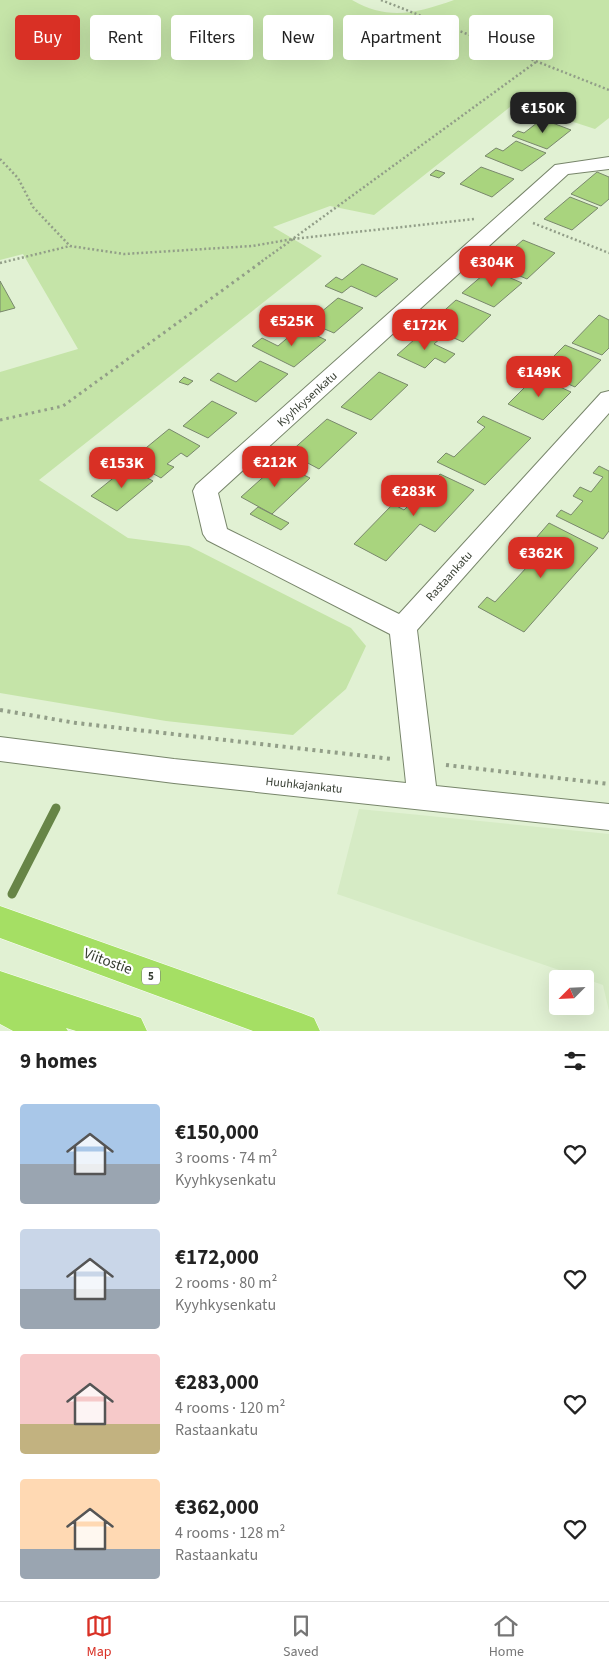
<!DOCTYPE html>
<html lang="en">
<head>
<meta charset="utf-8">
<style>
  :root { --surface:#fff; --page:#f2f2f2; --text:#222; --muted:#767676; --line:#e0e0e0; --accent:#d93025 }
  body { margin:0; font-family:"Source Sans 3",sans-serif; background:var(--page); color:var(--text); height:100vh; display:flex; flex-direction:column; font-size:19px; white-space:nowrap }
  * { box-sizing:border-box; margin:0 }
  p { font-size:16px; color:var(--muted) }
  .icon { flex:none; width:28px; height:28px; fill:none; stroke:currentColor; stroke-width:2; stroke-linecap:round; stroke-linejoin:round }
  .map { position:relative; height:1031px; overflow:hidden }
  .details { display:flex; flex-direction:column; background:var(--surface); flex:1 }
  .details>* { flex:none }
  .banner { position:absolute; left:15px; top:15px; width:580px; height:45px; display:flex; gap:10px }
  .needle { width:32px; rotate:246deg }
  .fabs { position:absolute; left:549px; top:970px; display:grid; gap:10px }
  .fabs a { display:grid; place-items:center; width:45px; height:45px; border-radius:5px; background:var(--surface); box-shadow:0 5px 20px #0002; font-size:25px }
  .price { position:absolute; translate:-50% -42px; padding:0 11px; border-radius:10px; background:var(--accent); color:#fff; font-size:16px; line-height:32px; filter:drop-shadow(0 1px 2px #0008) }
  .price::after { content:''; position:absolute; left:50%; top:30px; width:15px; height:11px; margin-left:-8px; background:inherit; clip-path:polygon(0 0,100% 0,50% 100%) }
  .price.on { background:#222; color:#fff }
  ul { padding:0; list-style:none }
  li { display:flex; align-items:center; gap:15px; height:125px; padding:0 20px }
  li span { display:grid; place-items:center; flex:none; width:140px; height:100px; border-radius:5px; color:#555 }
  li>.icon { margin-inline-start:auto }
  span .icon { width:60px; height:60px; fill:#fffc; stroke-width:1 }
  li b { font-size:21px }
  h2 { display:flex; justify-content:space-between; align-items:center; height:60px; padding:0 20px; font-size:21px }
  .tag { padding:0 18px; border-radius:5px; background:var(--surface); box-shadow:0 5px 20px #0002; font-size:18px; line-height:45px }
  .tag.on { background:var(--accent); color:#fff }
  .dock { display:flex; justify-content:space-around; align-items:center; height:70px; border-top:1px solid var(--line); background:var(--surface); font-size:14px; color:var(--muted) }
  .dock a { display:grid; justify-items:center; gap:2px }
  .dock .on { color:var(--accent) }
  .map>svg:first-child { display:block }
  .built { fill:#d6ebc5 }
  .green { fill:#c5e4a8 }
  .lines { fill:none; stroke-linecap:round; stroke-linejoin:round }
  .stream { stroke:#678547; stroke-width:9 }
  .building { fill:#a9d47e; stroke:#79886c }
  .minor-casing { stroke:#77856a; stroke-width:2 }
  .highway-casing { stroke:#fff; stroke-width:1 }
  .path-far2 { stroke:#929e88; stroke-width:2.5; stroke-dasharray:2 2.5; stroke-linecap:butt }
  .path-far1 { stroke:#929e88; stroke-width:3; stroke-dasharray:2.5 4; stroke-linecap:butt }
  .path { stroke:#929e88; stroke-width:4; stroke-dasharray:3 4.5; stroke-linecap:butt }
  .minor { fill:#fff; fill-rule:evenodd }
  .highway { fill:#a5df64; fill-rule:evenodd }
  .labels { text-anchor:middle; stroke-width:4.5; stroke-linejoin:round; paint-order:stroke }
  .shield { fill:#fff; stroke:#737870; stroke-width:1 }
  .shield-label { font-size:11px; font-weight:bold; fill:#373e32 }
  .street-label { font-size:12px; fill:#373e32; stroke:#fff }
  .near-street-label { font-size:15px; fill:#373e32; stroke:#fff }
</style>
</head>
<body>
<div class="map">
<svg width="609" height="1031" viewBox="0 0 609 1031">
  <rect width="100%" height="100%" fill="#e1f1d3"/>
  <path class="built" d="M359,809L609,834V1011L603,985L337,894Z"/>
  <path class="green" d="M0,0H352C388,21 417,13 454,0H609V118L595,129L515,103L374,215L330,206L273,227L322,256L39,480L128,538L189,546L351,628L366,646L346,689L293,735L166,721L0,693V372L78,349L23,254L0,260Z"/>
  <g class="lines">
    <path class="stream" d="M12,894L56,808"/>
  </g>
  <path class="building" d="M542,119L571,130L547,149L512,136L518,131L524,133Z
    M516,141L546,153L522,171L485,156L496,148L503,151Z
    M481,167L514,179L492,197L460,184Z
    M436,170L445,173L439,178L430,175Z
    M597,172L609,177V199L601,206L571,194Z
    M570,197L598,208L572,230L544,219Z
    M523,240L555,253L527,279L494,265Z
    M362,264L398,279L376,297L351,286L342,293L325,286L336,277L342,280Z
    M490,269L522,283L494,307L462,293Z
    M0,281L15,308L0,312Z
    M338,298L363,308L334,333L301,319L312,310L320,313Z
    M456,300L491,315L463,342L427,326Z
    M599,315L609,320V348L602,355L572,343Z
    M296,326L326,340L294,367L252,346L262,338L278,346L292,334L288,332Z
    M424,331L441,338L434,344L455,354L445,363L435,358L425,368L397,355Z
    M565,345L601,360L575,387L539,371Z
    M260,361L288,374L256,402L210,380L218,373L236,382Z
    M379,372L408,385L371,420L341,407Z
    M536,376L571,392L543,420L508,404Z
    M184,377L193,381L188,385L179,382Z
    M212,401L237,413L208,438L183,426Z
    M483,416L531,438L485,485L437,462L446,453L454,457L485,427L477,422Z
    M327,419L357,433L319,469L289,453Z
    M169,429L200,446L187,457L181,453L167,464L174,467L161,478L130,461Z
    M279,463L310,478L272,514L241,497Z
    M599,466L609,471V531L603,539L556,516L561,510L571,515L583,501L573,496L580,487L591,492L603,477L593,473Z
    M127,467L153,481L117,511L91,496Z
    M440,474L474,490L435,532L420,524L386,561L354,544L393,504L404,510Z
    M258,507L289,523L281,530L250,514Z
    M549,523L598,548L524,632L478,607L487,597L495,602L548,544L536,538Z"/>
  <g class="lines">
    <defs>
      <path id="minor" d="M609,157V169L568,174L218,493L227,529L399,614L601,393L609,391V413L417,630L436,786L609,804V830L174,783L0,761V737L174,759L406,783L390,634L207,540L203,534L193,491L196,485L555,165Z"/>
      <path id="highway" d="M0,906L301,1013L314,1018L320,1031H253L0,938Z
        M0,971L141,1018L147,1031H76L66,1028L68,1031H13L0,1024Z"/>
    </defs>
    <use href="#minor" class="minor-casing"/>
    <use href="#highway" class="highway-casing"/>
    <path class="path-far2" d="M381,0L609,90
      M0,159L18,178L33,207L70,246L124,254L252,246L293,239L258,264
      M533,223L609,253
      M294,238L536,62
      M293,239L474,219
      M0,263L70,246"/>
    <path class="path-far1" d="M0,420L63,406L260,263"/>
    <path class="path" d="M0,710L76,723L392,759
      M446,765L609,784"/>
    <use href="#minor" class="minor"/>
    <use href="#highway" class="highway"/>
  </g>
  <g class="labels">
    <rect class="shield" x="142" y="967.5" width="18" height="17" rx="4"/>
    <g class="shield-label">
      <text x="151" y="980">5</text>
    </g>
    <g class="street-label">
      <text transform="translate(307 399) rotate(-42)" y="4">Kyyhkysenkatu</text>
      <text transform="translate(449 576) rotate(-48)" y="4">Rastaankatu</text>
      <text transform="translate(304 785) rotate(6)" y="4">Huuhkajankatu</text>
    </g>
    <g class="near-street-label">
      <text transform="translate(108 961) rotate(20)" y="5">Viitostie</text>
    </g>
  </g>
</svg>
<div class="fabs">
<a><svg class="needle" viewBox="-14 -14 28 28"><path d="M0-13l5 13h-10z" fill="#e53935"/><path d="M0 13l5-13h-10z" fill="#767676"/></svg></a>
</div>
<b class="price on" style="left:543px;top:134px">€150K</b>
<b class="price" style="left:492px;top:288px">€304K</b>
<b class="price" style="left:292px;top:347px">€525K</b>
<b class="price" style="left:425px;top:351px">€172K</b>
<b class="price" style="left:539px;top:398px">€149K</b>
<b class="price" style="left:275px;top:488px">€212K</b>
<b class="price" style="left:122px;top:489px">€153K</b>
<b class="price" style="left:414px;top:517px">€283K</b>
<b class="price" style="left:541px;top:579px">€362K</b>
<div class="banner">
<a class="tag on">Buy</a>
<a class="tag">Rent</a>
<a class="tag">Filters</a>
<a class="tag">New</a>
<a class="tag">Apartment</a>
<a class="tag">House</a>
</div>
</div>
<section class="details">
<h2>9 homes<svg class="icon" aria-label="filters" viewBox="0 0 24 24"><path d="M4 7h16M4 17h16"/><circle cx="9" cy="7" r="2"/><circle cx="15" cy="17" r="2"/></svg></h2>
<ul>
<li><span style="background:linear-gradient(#a9c7e8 60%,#9aa5b1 0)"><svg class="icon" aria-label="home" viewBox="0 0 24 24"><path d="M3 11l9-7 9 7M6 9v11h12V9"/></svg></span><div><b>€150,000</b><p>3 rooms · 74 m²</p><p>Kyyhkysenkatu</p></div><svg class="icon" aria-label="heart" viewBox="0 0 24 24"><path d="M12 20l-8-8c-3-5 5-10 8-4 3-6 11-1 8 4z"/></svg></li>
<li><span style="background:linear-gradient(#c9d6e8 60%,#9aa5b1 0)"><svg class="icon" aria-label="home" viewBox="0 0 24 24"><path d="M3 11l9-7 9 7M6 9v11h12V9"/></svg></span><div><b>€172,000</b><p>2 rooms · 80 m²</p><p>Kyyhkysenkatu</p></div><svg class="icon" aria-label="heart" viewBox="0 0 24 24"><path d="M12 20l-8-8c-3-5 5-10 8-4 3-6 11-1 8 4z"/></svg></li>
<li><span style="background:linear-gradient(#f6c9c9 70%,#c2b280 0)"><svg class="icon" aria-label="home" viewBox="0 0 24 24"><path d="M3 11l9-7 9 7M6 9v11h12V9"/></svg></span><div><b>€283,000</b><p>4 rooms · 120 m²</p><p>Rastaankatu</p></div><svg class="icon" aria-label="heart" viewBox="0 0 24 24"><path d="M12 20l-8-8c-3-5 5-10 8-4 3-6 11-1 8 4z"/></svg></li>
<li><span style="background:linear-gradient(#ffd9b3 70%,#9aa5b1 0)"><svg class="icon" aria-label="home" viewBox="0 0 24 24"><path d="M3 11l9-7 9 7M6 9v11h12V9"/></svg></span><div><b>€362,000</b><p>4 rooms · 128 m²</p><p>Rastaankatu</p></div><svg class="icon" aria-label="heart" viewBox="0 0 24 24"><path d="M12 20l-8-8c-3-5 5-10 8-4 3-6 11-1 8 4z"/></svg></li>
</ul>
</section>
<nav class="dock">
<a class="on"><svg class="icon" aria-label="map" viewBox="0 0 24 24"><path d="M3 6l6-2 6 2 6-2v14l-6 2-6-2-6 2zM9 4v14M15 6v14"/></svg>Map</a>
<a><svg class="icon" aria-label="saved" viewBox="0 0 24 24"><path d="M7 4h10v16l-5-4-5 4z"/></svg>Saved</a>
<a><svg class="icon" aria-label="home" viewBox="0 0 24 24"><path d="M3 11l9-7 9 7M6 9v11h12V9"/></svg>Home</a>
</nav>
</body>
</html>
